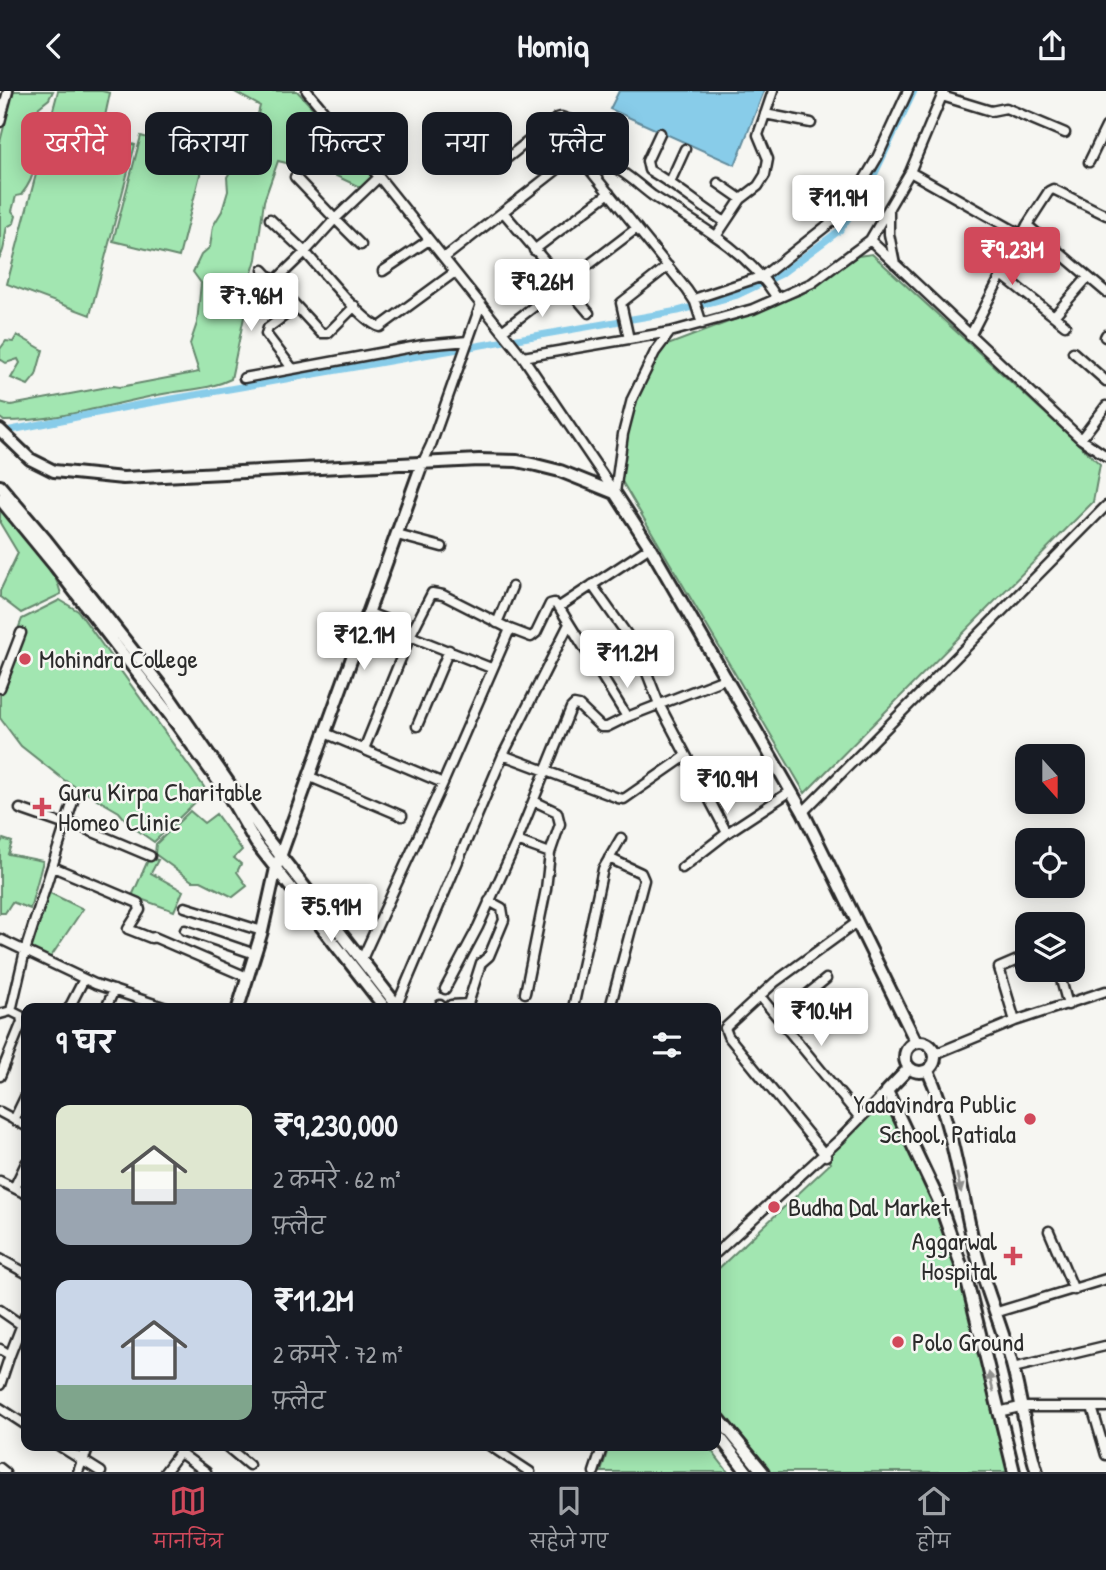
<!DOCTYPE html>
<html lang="hi">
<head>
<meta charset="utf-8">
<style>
  :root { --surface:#171b24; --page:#242831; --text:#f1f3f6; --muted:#9ea1a6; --line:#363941; --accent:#d1495b }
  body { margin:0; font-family:"Patrick Hand","Playpen Sans Deva",sans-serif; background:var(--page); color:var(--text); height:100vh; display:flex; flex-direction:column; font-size:26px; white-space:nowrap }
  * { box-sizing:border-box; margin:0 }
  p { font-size:23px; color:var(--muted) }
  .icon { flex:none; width:38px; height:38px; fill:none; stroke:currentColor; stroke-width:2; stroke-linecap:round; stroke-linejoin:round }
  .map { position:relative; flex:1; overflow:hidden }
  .side { position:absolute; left:21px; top:912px; width:700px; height:448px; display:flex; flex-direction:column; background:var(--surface); border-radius:14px; box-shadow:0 4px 18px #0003 }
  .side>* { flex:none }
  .hud { position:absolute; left:21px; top:21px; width:700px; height:63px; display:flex; gap:14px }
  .needle { width:46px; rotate:159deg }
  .buttons { position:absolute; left:1015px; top:653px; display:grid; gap:14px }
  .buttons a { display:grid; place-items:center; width:70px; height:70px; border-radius:14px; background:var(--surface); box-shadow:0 4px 18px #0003; font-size:35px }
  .price { position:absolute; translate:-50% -60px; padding:0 16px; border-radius:7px; background:#fff; color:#222; font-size:23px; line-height:46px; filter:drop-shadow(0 2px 4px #0008) }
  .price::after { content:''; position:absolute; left:50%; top:42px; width:21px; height:16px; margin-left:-10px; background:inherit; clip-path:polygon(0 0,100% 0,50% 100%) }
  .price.on { background:var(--accent); color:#fff }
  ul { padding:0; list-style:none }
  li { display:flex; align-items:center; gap:21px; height:175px; padding:0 35px }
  li span { display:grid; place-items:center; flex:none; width:196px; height:140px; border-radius:14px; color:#555 }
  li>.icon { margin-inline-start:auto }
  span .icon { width:84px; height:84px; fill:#fffc; stroke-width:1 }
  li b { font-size:30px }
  h2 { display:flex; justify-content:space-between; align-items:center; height:84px; padding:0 35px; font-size:30px }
  .pill { padding:0 24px; border-radius:14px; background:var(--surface); box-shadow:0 4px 18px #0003; font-size:24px; line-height:63px }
  .pill.on { background:var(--accent); color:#fff }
  header { display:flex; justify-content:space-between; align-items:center; height:91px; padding:0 35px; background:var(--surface); font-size:32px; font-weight:700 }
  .tab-bar { display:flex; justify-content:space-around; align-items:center; height:98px; border-top:2px solid var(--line); background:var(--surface); font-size:19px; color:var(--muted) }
  .tab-bar a { display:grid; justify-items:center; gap:4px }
  .tab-bar .on { color:var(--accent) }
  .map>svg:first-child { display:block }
  .green { fill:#a2e6b1; stroke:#66886e; stroke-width:2 }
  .water { fill:#88cce9; stroke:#638c9d; stroke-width:2 }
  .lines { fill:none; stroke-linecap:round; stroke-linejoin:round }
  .canal { stroke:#88cce9; stroke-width:7 }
  .minor-casing { stroke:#2b2b2b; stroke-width:13 }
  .major-casing { stroke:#2b2b2b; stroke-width:16 }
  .minor { stroke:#f6f6f2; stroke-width:8 }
  .major { stroke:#f6f6f2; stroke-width:10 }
  .oneway { fill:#90908e }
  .poi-dot { fill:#d1495b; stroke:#f6f6f2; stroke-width:2.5 }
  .labels { text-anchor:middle; stroke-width:5; stroke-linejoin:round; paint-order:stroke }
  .poi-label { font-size:26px; fill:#2b2b2b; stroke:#f6f6f2; text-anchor:start }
</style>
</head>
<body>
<header><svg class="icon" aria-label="back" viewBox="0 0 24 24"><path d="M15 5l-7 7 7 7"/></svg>Homiq<svg class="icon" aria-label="share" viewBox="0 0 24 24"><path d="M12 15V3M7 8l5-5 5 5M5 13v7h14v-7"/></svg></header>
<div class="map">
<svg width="1106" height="1381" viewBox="0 0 1106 1381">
  <rect width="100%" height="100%" fill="#f6f6f2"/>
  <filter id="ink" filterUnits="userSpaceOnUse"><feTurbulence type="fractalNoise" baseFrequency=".0143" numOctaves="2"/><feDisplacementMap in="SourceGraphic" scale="14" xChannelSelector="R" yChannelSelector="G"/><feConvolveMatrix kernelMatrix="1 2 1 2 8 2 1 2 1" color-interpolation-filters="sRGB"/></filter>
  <g filter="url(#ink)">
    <path class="green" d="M13,0H53L49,8L39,16L28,42C41,62 36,86 21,104L16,105L12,120L16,125L14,132L7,136C4,146 6,157 0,166V51Z
      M58,0H102L110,2L102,39L127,44L126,51L135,54L90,224L7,193Z
      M233,0H297L377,87L366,99L328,81L314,78L308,81L299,75L278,70L264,110L256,168L248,196V207L231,288C209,299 187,298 163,303C110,313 59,330 4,330L0,327V311L11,314L113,295L120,296L199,281L190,253L197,232L201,192L193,181L201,164L210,156L213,135L222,120L228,100L227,86L253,43L260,15Z
      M141,45L205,64L179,166L113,150Z
      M872,163L1100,373L1093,411L805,702L620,387L634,311L657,258L802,203L858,165Z
      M17,244L43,259L36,284L28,294L11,287L20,272L18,268L6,272L0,268V258L6,250L13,251Z
      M0,415C20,439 54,472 61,503L21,522L0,506V500L18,462L0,432Z
      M60,509L78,520L204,696L206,701L154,751L130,734L119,721L64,689L21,655L0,627V585L22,528Z
      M190,720L204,732L216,723L242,759L234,767L241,773L237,781L247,795L233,806L201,790H192L155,763L156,753Z
      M3,748L12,751L8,763L43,770L30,818L12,811L5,822H0V753Z
      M149,767L158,769L151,782L183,800L174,820L132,805Z
      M48,801L83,818L48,870L30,861Z
      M884,1002L938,1108L1018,1381H758L716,1330V1180L831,1072L822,1061Z
      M609,1355H708L728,1381H601Z"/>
    <path class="water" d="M619,0H764L735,74L610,18Z"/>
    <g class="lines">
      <path class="canal" d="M1,341L137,314L678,220L737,204L781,183L840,139L867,99L914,0"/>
      <defs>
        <path id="minor" d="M307,0L379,86L523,266L615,402
          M944,0L910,81L870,149L1081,348L1106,365
          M942,5L991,20L1006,17L1065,42
          M765,23L811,32
          M0,31L8,0
          M660,42L647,70L649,79C677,95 699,114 725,131
          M577,63L687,199L695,211L702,233
          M1089,71L1106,36
          M588,76C595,73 601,71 609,74C625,80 639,95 653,105C699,134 748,160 777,207
          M910,81L1022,144
          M295,86L335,128L379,86
          M670,91L685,58
          M718,92L741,108
          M889,120V143L895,173
          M504,122L589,222
          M1106,124L1053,98L1049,100L1027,134L1106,201
          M270,128L305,161L335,128L361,154
          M717,144L741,108L758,95L765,84L768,68L758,44L773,0
          M534,159L609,102
          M444,167L577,63L589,43L588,35L561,26L557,27L506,68
          M263,179L321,242H328L355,215
          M383,180L429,149
          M1002,184L1065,234
          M274,191L305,161C320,177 362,231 380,236L455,181
          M694,208L763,185L834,129L864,89L877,67L908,0
          M1054,225L1088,186
          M502,240L637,137
          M970,245L1027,134
          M1105,246L1106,244
          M629,248L621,212L668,175
          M1073,261L1106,290
          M523,266L670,241
          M292,277L266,243L268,237L296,216
          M244,287L423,254L468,250
          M1081,348L1106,315
          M422,373L431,354L481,213
          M615,402L623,343L632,308L655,261L670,241L753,218L812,192L870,149
          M397,444L442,456
          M592,494L638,559L659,613L727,742
          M559,516L627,626L727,587
          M369,522L413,539
          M497,532L512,496
          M410,545L491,577
          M0,597L21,542
          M417,635L449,559
          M325,642L443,692
          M364,658L410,545L432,502L443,504L510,538L531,546L536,542L550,513L554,512L559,516L650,456
          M503,664L618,707L624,708L686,665
          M315,688L402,725
          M20,718L66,734
          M803,721L1106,415
          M67,730L150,765
          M517,750L550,762
          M609,767L641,782L644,789L610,917
          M53,776L138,812L140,819L128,838L151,847L154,846L247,886
          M682,777L727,742L791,700
          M185,816L262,840
          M185,839L255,863
          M0,848L95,893L166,917
          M362,868L443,692L510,538
          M1058,878L1068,914
          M445,898L478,836L517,750L571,617L574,614L579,615L601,636H607L627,626
          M525,902L546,798L550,762L560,733L557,721L534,710
          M760,905L860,1027
          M397,914L503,664L569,533
          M69,917L84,888
          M106,917L114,899
          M439,917L440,914
          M448,917L451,914L468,913L481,872L489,865L504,829L502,817L489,810
          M573,917L603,778L621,747
          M11,920L25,860L75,704
          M0,923L11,920L21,925L22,931L0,985
          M778,927L826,888
          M1015,930L999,877L1027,865
          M935,963L1015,930L1106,900
          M0,1021L26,1035
          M14,1029L26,1004
          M826,1065L728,945L725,937L775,891L856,832
          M0,1090L26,1103
          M14,1097L26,1072
          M1049,1140L1074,1199
          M716,1162L840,1048L887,1000
          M0,1168L26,1182
          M0,1219L23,1235
          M997,1221L1106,1188
          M0,1258L10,1264L26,1223
          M1013,1277L1105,1255
          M0,1294L10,1264
          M1092,1316H1106
          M0,1317L26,1334
          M998,1321L1020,1316H1092L1106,1364
          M58,1354L101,1381
          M225,1354L249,1374
          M489,1354L530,1381
          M179,1361L206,1381
          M0,1377L5,1381
          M78,1381L82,1370
          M165,1381L185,1354
          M594,1381L603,1354"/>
        <path id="major" d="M0,339L30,368L54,380L123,387L479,369L517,370L536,374L560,380L615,402L650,456L803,721L916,951
          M0,395L46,449L168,604L268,749L399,917
          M0,408L55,475L176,632L229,705L256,752L385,917
          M238,917L262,840L276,777L422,373
          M905 966a15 15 0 1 1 30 0a15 15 0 1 1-30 0Z
          M909,977L887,1000L938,1108L968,1194L1014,1381
          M928,980C952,1033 960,1093 973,1150C983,1193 1002,1234 1013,1277C1022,1312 1026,1347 1037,1381
          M716,1324L763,1381
          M716,1341L747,1381
          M82,1370L88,1354"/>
      </defs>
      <use href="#minor" class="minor-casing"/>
      <use href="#major" class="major-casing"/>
      <use href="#minor" class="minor"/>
      <use href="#major" class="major"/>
    </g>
    <defs><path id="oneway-solid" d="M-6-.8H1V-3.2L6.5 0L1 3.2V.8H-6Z" transform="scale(1.75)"/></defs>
    <g class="oneway">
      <use href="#oneway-solid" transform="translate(959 1092) rotate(77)"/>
      <use href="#oneway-solid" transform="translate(991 1291) rotate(-103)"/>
    </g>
  </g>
  <g class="poi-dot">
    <circle cx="25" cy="568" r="7"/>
    <path d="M38.5 705.5h7v7h7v7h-7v7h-7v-7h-7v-7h7z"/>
    <circle cx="1030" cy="1028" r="7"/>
    <circle cx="774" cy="1116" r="7"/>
    <path d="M1009.5 1154.5h7v7h7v7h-7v7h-7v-7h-7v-7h7z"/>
    <circle cx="898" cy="1251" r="7"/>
  </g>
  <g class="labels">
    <g class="poi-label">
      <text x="39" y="577">Mohindra College</text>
      <text x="58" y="710">Guru Kirpa Charitable<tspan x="58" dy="30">Homeo Clinic</tspan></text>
      <text x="1016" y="1022" text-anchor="end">Yadavindra Public<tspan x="1016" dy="30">School, Patiala</tspan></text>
      <text x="788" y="1125">Budha Dal Market</text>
      <text x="997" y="1159" text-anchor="end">Aggarwal<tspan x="997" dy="30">Hospital</tspan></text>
      <text x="912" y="1260">Polo Ground</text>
    </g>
  </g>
</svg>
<div class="buttons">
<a><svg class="needle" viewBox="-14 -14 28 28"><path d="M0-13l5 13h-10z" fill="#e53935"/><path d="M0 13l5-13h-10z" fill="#9ea1a6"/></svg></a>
<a><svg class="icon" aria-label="locate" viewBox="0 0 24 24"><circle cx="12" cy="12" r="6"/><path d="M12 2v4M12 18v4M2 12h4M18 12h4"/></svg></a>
<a><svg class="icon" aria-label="layers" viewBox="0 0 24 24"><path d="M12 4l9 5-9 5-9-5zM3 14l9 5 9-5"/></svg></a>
</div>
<b class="price" style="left:838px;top:144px">₹11.9M</b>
<b class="price on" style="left:1012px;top:196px">₹9.23M</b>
<b class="price" style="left:542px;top:228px">₹9.26M</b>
<b class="price" style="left:251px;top:242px">₹7.96M</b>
<b class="price" style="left:364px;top:581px">₹12.1M</b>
<b class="price" style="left:627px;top:599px">₹11.2M</b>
<b class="price" style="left:727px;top:725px">₹10.9M</b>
<b class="price" style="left:331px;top:853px">₹5.91M</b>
<b class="price" style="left:821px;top:957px">₹10.4M</b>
<div class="hud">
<a class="pill on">खरीदें</a>
<a class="pill">किराया</a>
<a class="pill">फ़िल्टर</a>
<a class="pill">नया</a>
<a class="pill">फ़्लैट</a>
</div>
<section class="side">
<h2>9 घर<svg class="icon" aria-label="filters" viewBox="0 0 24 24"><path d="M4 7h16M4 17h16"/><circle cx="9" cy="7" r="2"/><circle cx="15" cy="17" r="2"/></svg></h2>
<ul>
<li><span style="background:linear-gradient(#dfe7d0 60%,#9aa5b1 0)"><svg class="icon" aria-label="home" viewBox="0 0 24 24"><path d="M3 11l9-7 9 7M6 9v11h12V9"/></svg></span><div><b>₹9,230,000</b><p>2 कमरे · 62 m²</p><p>फ़्लैट</p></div></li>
<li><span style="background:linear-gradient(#c9d6e8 75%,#7fa58c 0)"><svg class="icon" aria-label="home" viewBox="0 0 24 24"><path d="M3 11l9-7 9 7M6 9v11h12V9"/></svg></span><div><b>₹11.2M</b><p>2 कमरे · 72 m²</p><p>फ़्लैट</p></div></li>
</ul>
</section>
</div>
<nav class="tab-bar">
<a class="on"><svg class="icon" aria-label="map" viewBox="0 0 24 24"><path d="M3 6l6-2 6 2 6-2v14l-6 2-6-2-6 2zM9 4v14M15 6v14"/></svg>मानचित्र</a>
<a><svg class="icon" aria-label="saved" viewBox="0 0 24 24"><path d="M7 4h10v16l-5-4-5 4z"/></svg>सहेजे गए</a>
<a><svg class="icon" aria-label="home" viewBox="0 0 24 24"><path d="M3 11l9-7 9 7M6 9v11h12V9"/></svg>होम</a>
</nav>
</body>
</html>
